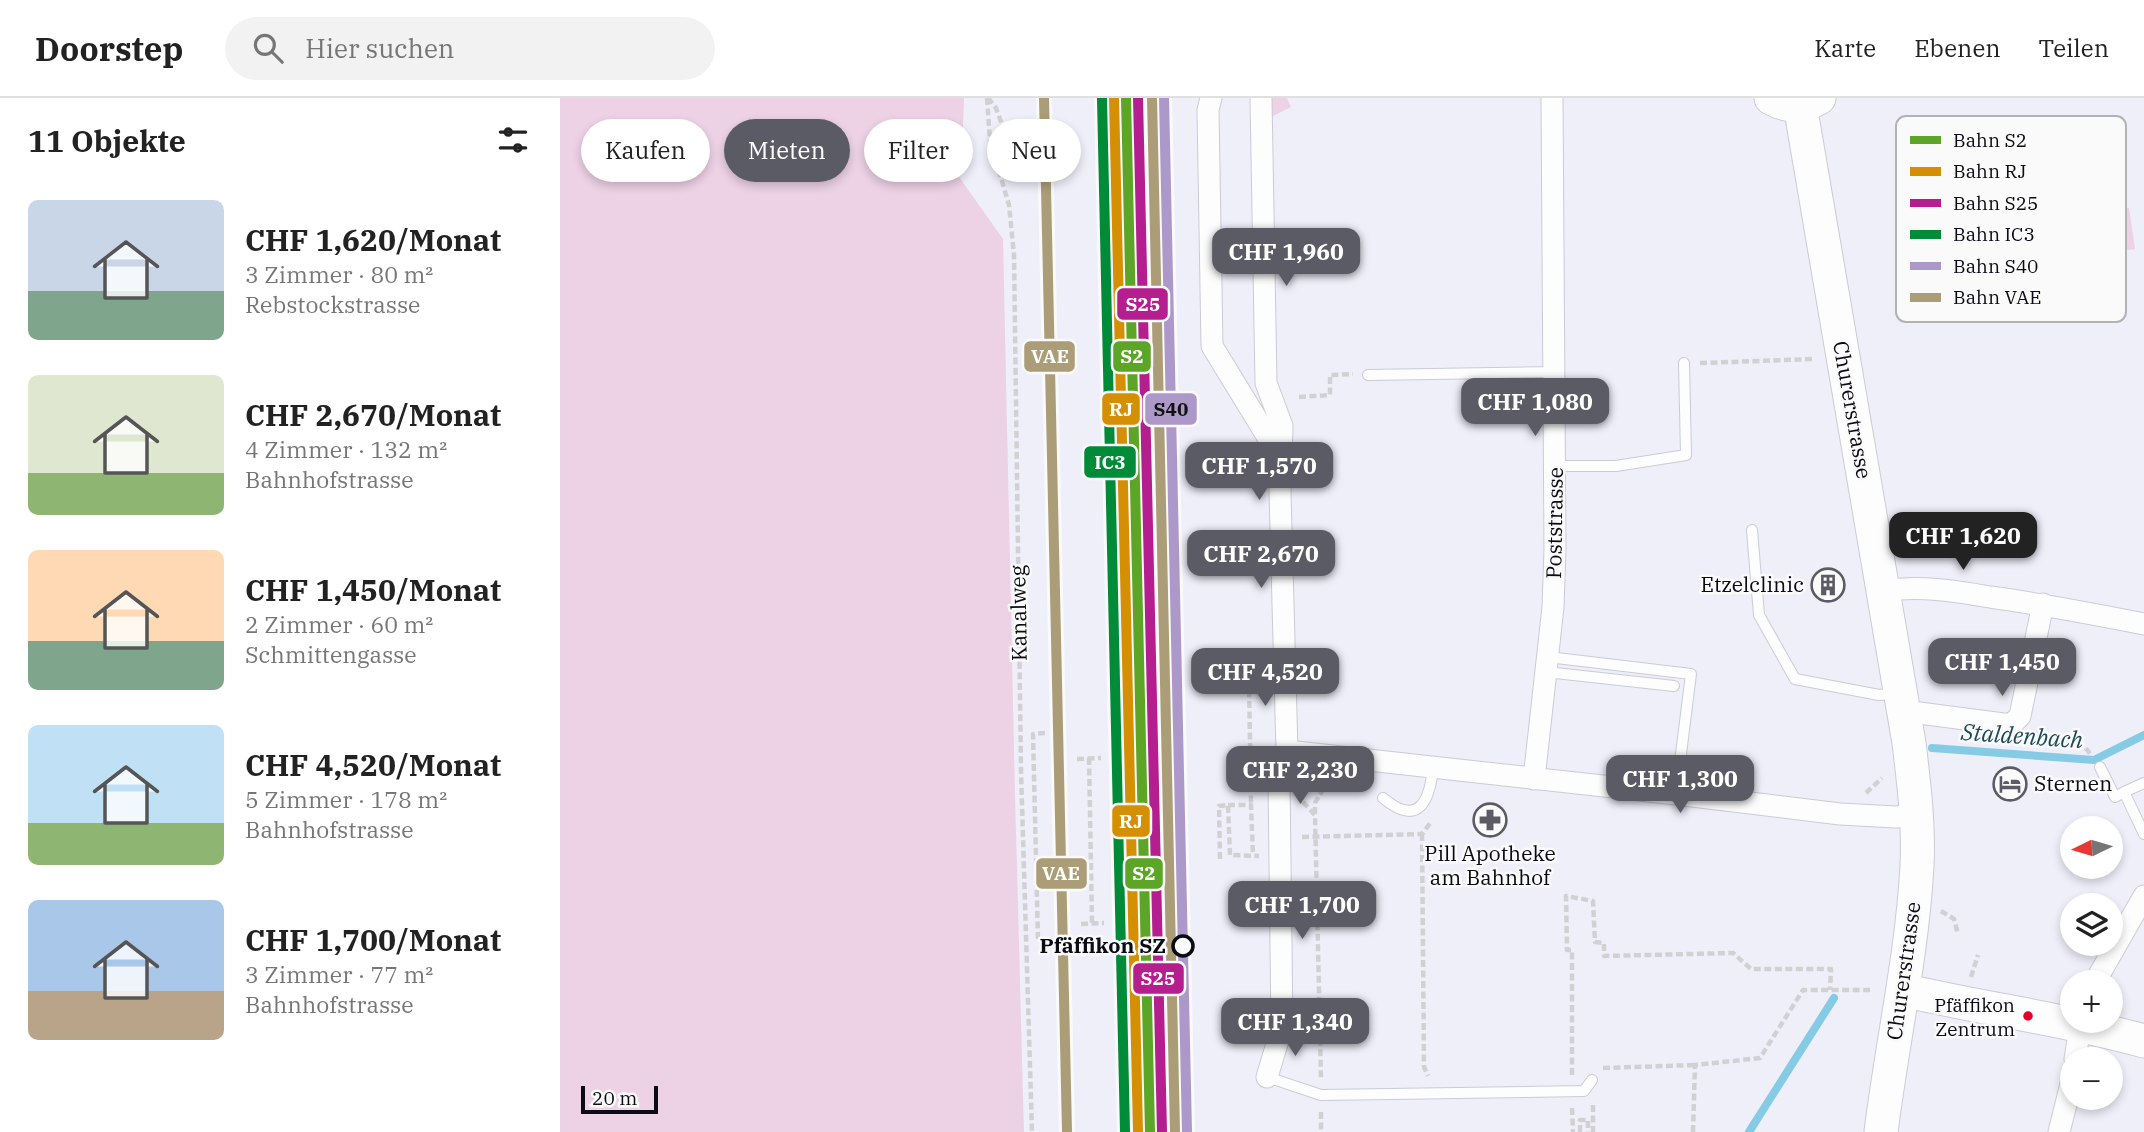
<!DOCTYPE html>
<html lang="de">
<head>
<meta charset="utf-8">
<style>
  :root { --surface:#fff; --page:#f2f2f2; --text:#222; --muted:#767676; --line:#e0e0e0; --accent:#5b5b65 }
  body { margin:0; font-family:"IBM Plex Serif",serif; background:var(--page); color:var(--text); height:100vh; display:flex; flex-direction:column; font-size:26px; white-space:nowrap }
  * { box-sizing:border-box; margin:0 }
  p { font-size:23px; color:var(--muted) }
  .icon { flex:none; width:38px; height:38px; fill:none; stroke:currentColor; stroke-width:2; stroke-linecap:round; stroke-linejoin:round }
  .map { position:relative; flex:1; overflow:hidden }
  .panel { display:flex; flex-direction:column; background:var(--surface); width:560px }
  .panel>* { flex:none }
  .top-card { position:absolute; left:21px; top:21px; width:665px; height:63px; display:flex; gap:14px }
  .needle { width:46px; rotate:265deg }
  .buttons { position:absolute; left:1500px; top:718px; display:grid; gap:14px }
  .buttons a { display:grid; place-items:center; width:63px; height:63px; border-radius:50%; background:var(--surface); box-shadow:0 4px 10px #0003; font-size:35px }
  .scale { position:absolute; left:21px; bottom:18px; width:77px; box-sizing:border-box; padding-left:7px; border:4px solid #0b0b15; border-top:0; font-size:19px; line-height:24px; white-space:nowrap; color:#0b0b15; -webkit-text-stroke:5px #fafafa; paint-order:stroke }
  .price { position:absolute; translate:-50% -60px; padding:0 16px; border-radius:14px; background:var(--accent); color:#fff; font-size:23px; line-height:46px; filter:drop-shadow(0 2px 4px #0008) }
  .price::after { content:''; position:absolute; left:50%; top:42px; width:21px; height:16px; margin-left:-10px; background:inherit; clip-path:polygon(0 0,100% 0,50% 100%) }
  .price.current { background:#222; color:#fff }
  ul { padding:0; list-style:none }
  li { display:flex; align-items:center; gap:21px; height:175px; padding:0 28px }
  li span { display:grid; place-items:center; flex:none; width:196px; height:140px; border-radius:10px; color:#555 }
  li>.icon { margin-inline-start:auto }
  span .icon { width:84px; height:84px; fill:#fffc; stroke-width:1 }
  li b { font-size:30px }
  h2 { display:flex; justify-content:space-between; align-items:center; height:84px; padding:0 28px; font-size:30px }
  .pill { padding:0 24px; border-radius:32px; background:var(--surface); box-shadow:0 4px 10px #0003; font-size:24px; line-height:63px }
  .pill.current { background:var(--accent); color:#fff }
  header { display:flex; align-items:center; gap:42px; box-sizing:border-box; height:98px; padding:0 35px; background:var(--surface); border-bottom:2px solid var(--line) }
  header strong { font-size:33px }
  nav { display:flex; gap:38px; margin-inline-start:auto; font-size:24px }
  .search { width:490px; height:63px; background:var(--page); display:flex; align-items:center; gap:18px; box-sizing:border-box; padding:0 24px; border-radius:38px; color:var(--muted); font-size:26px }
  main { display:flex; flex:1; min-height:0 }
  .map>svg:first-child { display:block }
  .green { fill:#edd1e5 }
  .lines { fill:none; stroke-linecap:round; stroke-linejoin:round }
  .stream { stroke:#85cbe4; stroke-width:8 }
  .lane-casing { stroke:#cbcbd5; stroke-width:12 }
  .street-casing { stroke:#cbcbd5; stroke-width:23 }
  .primary-casing { stroke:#cbcbd5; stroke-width:35 }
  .path { stroke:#d1d1d4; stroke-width:4.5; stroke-dasharray:7 3.5; stroke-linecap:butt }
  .lane { stroke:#fdfdfe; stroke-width:10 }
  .street { stroke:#fdfdfe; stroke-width:21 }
  .primary { stroke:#fdfdfe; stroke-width:33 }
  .rail-1-casing { stroke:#fafafa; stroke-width:16 }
  .rail-2-casing { stroke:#fafafa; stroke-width:16 }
  .rail-3-casing { stroke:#fafafa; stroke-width:16 }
  .rail-4-casing { stroke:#fafafa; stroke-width:16 }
  .rail-5-casing { stroke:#fafafa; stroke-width:16 }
  .rail-6-casing { stroke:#fafafa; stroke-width:16 }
  .rail-1 { stroke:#5da526; stroke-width:10 }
  .rail-2 { stroke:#d48f03; stroke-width:10 }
  .rail-3 { stroke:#b41e8e; stroke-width:10 }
  .rail-4 { stroke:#008b39; stroke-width:10 }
  .rail-5 { stroke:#ad99c9; stroke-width:10 }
  .rail-6 { stroke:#ab9d77; stroke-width:10 }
  .stop-dot { fill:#fafafa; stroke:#0b0b15; stroke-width:3.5 }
  .bus-dot { fill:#e4002b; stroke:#fafafa; stroke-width:2.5 }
  .labels { text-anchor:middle; stroke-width:5; stroke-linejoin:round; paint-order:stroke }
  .bus-label { font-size:19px; fill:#0b0b15; stroke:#fafafa; text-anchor:end }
  .street-label { font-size:21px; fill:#0b0b15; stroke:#fafafa }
  .poi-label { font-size:21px; fill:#0b0b15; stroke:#fafafa; text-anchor:end }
  .stop-label { font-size:21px; font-weight:bold; fill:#0b0b15; stroke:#fafafa; text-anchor:end }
  .water-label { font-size:23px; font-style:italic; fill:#1e4a58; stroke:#fafafa }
  .key { fill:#fafafa; stroke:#b2b2b5; stroke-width:2 }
  .key-label { font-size:19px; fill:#0b0b15 }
  .line-badge { stroke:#fafafa; stroke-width:2.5 }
  .badge-label { font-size:19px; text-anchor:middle; font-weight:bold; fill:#fff }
  .pale-badge-label { font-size:19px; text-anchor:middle; font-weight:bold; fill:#111 }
</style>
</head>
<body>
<header>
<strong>Doorstep</strong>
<div class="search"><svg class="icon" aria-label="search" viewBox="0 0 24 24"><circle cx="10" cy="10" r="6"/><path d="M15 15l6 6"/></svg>Hier suchen</div>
<nav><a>Karte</a><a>Ebenen</a><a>Teilen</a></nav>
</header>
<main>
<section class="panel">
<h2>11 Objekte<svg class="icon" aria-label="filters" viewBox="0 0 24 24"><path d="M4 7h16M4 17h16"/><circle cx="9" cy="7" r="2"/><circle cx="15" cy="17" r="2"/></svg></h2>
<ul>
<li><span style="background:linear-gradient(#c9d6e8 65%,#7fa58c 0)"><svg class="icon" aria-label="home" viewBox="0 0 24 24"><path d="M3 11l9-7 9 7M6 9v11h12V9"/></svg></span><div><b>CHF 1,620/Monat</b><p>3 Zimmer · 80 m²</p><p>Rebstockstrasse</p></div></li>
<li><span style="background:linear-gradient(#dfe7d0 70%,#8fb573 0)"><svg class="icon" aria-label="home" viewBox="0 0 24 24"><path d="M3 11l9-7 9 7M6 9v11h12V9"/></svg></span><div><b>CHF 2,670/Monat</b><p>4 Zimmer · 132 m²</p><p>Bahnhofstrasse</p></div></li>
<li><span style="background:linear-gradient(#ffd9b3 65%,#7fa58c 0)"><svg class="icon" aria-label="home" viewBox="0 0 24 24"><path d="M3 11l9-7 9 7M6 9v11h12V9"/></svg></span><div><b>CHF 1,450/Monat</b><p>2 Zimmer · 60 m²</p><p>Schmittengasse</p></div></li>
<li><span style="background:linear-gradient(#bfe0f5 70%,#8fb573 0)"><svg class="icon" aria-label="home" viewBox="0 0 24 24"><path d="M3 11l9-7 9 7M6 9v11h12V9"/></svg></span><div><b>CHF 4,520/Monat</b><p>5 Zimmer · 178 m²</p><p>Bahnhofstrasse</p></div></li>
<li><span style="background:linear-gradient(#a9c7e8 65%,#b9a48a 0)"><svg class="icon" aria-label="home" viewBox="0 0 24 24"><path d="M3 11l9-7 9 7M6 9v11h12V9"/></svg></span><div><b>CHF 1,700/Monat</b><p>3 Zimmer · 77 m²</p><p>Bahnhofstrasse</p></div></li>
</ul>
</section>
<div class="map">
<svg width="1584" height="1034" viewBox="0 0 1584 1034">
  <rect width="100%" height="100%" fill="#efeffa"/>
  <path class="green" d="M0,0H404L403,28L392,69L443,141L455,697L464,1034H0Z
    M711,0H727L731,9L711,19Z
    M1569,110L1575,151L1498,162L1493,121Z"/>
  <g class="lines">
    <path class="stream" d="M1372,650L1534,662L1584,637
      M1189,1034L1274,900"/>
    <defs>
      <path id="lane" d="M808,277L995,274
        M996,368H1056L1126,357L1124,265
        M1192,432L1199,517L1235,581L1319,597L1338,595
        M988,559L1131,576L1116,696
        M986,574L1114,588
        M1540,669L1555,699L1564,694L1584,736
        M1564,694L1584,685
        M823,700C859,730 870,702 873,669
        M707,979L761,997L1024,993L1032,982"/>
      <path id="street" d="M651,0L648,12L652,248L712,346L717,365
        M701,0L706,285L722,328L720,395L727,653L719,682L722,929L707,979
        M1323,493C1359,487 1395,493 1430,499C1482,506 1533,516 1584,526
        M1344,613L1451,627L1460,618L1483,506
        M727,653L1116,696L1280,716L1336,719L1358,717
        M974,681L993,509L995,451L992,0
        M1535,884L1584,798
        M1515,961L1521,922
        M1499,1034L1512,982"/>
      <path id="primary" d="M1211,0C1227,9 1242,10 1259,0
        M1240,7L1349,645C1354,686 1359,727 1357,768C1352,858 1332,945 1321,1034
        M1343,892C1423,911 1505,921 1584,943"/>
    </defs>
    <use href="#lane" class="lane-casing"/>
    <use href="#street" class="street-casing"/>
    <use href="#primary" class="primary-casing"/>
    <path class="path" d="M427,0L430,43L449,107L454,157L461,673L472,1034
      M428,0L436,10L452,54H461
      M1140,265L1254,261
      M739,299L770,297V277L793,276
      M689,582L691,707
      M1476,634L1525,649L1531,657
      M485,635L473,636L478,843L491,842
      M529,660L532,825
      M588,660L612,659
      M600,660L604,828
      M517,661L541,660
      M742,694L755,680
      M1306,695L1322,680
      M743,704L755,717L761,981
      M668,707H691L693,757
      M755,716V705L770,679
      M862,736L864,969L868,978
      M742,739L862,736L871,724
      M660,761L659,708L668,707L670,757L699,758
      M1381,813L1394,821L1398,836
      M521,826L544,825
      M592,828L616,827
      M1411,879L1418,857
      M1043,970L1135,967
      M1012,977V852H1007L1006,798L1033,803L1035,844L1044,845V858L1173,855L1191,871H1271L1270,892
      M1033,1007V1034
      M1012,1010L1013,1034
      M761,1014V1034
      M1020,1034V1022H1028V1034
      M1133,1034L1135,967L1200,960L1243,892H1313"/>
    <use href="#lane" class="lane"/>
    <use href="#street" class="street"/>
    <use href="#primary" class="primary"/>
    <defs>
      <path id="rail-1" d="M566,0L590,1034"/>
      <path id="rail-2" d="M554,0L578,1034"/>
      <path id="rail-3" d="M578,0L602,1034"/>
      <path id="rail-4" d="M542,1L565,1034"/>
      <path id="rail-5" d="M604,0L627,1034"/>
      <path id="rail-6" d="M484,0L507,1034
        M592,0L615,1034"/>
    </defs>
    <use href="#rail-1" class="rail-1-casing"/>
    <use href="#rail-2" class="rail-2-casing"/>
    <use href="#rail-3" class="rail-3-casing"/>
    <use href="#rail-4" class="rail-4-casing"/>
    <use href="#rail-5" class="rail-5-casing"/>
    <use href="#rail-6" class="rail-6-casing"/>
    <use href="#rail-1" class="rail-1"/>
    <use href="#rail-2" class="rail-2"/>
    <use href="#rail-3" class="rail-3"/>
    <use href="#rail-4" class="rail-4"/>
    <use href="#rail-5" class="rail-5"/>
    <use href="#rail-6" class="rail-6"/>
  </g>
  <defs>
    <symbol id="building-ring" viewBox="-11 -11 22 22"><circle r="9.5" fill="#fafafa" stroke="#5b5b65" stroke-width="1.5"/><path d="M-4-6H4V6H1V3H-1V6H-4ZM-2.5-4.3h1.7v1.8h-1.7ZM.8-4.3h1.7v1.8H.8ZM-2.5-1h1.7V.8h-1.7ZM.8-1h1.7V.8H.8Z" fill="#5b5b65"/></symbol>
    <symbol id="hotel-ring" viewBox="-11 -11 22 22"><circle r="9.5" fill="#fafafa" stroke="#5b5b65" stroke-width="1.5"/><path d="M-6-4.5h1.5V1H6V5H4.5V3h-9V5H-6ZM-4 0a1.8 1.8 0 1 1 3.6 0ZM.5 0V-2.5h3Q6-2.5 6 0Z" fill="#5b5b65"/></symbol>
    <symbol id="pharmacy-ring" viewBox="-11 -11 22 22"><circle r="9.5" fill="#fafafa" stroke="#5b5b65" stroke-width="1.5"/><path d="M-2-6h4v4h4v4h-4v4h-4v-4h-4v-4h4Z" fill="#5b5b65"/></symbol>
  </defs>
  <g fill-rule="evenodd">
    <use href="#building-ring" x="1249" y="468" width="38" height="38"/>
    <use href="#hotel-ring" x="1431" y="667" width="38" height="38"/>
    <use href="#pharmacy-ring" x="911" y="703" width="38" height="38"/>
  </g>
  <circle class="stop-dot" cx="623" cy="848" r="10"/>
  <circle class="bus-dot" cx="1468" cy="918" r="6"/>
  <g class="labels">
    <g class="bus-label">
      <text x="1455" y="914">Pfäffikon<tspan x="1455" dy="24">Zentrum</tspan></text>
    </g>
    <g class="street-label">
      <text transform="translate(1292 312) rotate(80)" y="7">Churerstrasse</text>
      <text transform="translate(995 425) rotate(-89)" y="7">Poststrasse</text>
      <text transform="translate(459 515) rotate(-91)" y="7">Kanalweg</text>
      <text transform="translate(1344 873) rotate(-82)" y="7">Churerstrasse</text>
    </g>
    <g class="poi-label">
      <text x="1244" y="494">Etzelclinic</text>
      <text x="1474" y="693" text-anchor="start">Sternen</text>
      <text x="930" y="763" text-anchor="middle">Pill Apotheke<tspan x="930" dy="24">am Bahnhof</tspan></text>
    </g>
    <g class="stop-label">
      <text x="606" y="855">Pfäffikon SZ</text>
    </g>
    <g class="water-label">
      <text transform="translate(1462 638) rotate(4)" y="8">Staldenbach</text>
    </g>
  </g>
  <rect x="1336" y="18" width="230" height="206" rx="10" class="key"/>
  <rect x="1350" y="38" width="31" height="8" fill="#5da526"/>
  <rect x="1350" y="69" width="31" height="9" fill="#d48f03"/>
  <rect x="1350" y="101" width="31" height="8" fill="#b41e8e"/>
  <rect x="1350" y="132" width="31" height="9" fill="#008b39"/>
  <rect x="1350" y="164" width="31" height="8" fill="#ad99c9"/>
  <rect x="1350" y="195" width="31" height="9" fill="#ab9d77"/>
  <g class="key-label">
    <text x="1393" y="49">Bahn S2</text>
    <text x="1393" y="80">Bahn RJ</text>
    <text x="1393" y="112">Bahn S25</text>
    <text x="1393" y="143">Bahn IC3</text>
    <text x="1393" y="175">Bahn S40</text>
    <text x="1393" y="206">Bahn VAE</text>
  </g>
  <g class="line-badge">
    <rect x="556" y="189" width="53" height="34" rx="7" fill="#b41e8e"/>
    <rect x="463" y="242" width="53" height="33" rx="7" fill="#ab9d77"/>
    <rect x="552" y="242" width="40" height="33" rx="7" fill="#5da526"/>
    <rect x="541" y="294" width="40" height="34" rx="7" fill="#d48f03"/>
    <rect x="584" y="294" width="54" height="34" rx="7" fill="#ad99c9"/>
    <rect x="523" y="347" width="54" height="34" rx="7" fill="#008b39"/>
    <rect x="551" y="706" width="40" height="34" rx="7" fill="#d48f03"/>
    <rect x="475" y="759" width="53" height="33" rx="7" fill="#ab9d77"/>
    <rect x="564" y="759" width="40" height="33" rx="7" fill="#5da526"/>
    <rect x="572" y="864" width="53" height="33" rx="7" fill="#b41e8e"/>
  </g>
  <g class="badge-label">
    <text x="583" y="213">S25</text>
    <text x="490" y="265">VAE</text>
    <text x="572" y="265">S2</text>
    <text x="561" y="318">RJ</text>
    <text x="550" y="371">IC3</text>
    <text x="571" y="730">RJ</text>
    <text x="501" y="782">VAE</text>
    <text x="584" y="782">S2</text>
    <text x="598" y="887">S25</text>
  </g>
  <g class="pale-badge-label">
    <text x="611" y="318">S40</text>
  </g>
</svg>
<div class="buttons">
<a><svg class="needle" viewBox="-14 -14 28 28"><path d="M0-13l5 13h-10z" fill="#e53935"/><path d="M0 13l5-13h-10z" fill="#767676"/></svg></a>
<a><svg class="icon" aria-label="layers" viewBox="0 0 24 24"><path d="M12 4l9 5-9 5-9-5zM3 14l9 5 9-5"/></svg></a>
<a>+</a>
<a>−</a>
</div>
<div class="scale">20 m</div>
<b class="price" style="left:726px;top:190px">CHF 1,960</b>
<b class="price" style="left:975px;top:340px">CHF 1,080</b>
<b class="price" style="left:699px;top:404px">CHF 1,570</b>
<b class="price current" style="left:1403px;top:474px">CHF 1,620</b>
<b class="price" style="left:701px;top:492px">CHF 2,670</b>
<b class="price" style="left:1442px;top:600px">CHF 1,450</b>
<b class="price" style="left:705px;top:610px">CHF 4,520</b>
<b class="price" style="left:740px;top:708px">CHF 2,230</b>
<b class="price" style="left:1120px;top:717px">CHF 1,300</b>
<b class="price" style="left:742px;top:843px">CHF 1,700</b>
<b class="price" style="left:735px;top:960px">CHF 1,340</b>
<div class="top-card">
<a class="pill">Kaufen</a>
<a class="pill current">Mieten</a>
<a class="pill">Filter</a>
<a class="pill">Neu</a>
</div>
</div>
</main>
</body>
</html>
